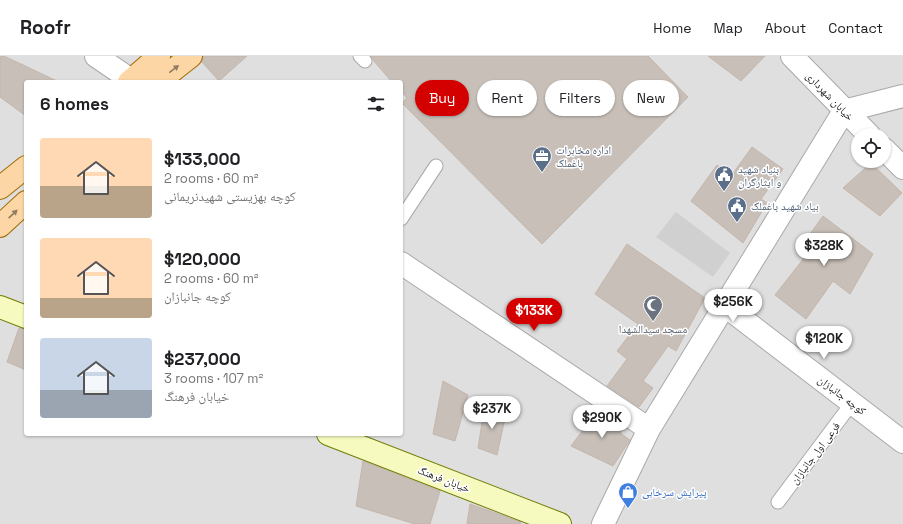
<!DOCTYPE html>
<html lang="en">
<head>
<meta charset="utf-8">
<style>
  :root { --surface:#fff; --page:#f6f6f6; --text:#202124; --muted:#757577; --line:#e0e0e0; --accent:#d40000 }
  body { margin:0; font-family:"Space Grotesk","Noto Naskh Arabic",sans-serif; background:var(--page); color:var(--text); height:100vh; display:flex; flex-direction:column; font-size:15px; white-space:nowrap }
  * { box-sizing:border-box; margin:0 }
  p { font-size:13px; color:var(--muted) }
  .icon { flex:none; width:22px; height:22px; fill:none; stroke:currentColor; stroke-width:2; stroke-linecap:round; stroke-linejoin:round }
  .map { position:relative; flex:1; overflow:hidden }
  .side { position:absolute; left:24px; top:24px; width:379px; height:356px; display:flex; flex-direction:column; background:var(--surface); border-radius:4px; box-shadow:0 1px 3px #0004 }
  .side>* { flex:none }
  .guide { position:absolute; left:415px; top:24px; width:380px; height:36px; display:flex; gap:8px }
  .fabs { position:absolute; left:851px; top:72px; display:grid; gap:8px }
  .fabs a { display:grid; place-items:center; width:40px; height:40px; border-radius:50%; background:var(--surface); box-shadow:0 1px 3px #0004; font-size:20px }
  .price { position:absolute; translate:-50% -34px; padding:0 9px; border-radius:14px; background:#fff; color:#222; font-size:13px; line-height:26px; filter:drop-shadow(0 1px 2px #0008) }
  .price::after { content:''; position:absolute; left:50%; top:24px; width:12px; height:9px; margin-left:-6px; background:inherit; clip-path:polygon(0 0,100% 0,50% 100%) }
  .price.active { background:var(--accent); color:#fff }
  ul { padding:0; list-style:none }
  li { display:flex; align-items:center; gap:12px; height:100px; padding:0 16px }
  li span { display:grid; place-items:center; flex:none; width:112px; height:80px; border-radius:4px; color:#555 }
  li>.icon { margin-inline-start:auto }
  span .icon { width:48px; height:48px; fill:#fffc; stroke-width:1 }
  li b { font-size:17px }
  h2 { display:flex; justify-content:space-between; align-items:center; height:48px; padding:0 16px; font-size:17px }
  .pill { padding:0 14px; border-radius:18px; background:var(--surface); box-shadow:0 1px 3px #0004; font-size:14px; line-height:36px }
  .pill.active { background:var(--accent); color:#fff }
  header { display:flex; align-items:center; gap:24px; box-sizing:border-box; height:56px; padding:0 20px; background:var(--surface); border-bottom:1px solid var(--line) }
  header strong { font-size:19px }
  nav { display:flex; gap:22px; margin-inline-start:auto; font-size:14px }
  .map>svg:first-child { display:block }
  .residential { fill:#e0dfdf; fill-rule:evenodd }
  .religious { fill:#d0d0d0 }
  .building { fill:#c7bfb8; stroke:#c4b6ab }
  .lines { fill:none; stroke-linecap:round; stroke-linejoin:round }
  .service-casing { stroke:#a9a9a9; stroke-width:15 }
  .minor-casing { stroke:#a9a9a9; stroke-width:24 }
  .tertiary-casing { stroke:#a9a9a9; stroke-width:24 }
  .secondary-casing { stroke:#707d05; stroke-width:24 }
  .primary-casing { stroke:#a06b00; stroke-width:24 }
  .service { stroke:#fff; stroke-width:13 }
  .minor { stroke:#fff; stroke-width:22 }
  .tertiary { stroke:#fff; stroke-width:22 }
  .secondary { stroke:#f7fabf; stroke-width:22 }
  .primary { stroke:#fcd6a4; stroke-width:22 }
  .oneway { fill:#8f7c63 }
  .labels { text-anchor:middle; stroke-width:3; stroke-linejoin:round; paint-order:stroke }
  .street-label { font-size:11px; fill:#222; stroke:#fff }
  .service-label { font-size:11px; fill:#4e5e75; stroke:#fff; text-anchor:start }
  .worship-label { font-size:11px; fill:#5b616d; stroke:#fff }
  .shop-label { font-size:11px; fill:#366cbe; stroke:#fff; text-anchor:start }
</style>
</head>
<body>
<header>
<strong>Roofr</strong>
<nav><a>Home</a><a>Map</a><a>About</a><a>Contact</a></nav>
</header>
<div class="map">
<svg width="903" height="468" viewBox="0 0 903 468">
  <rect width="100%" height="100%" fill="#f2efe9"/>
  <path class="residential" d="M0,0H903V468H0ZM26,26H401V378H26ZM858,79H884V105H858Z"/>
  <path class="religious" d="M676,156L730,197L713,221L656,181Z"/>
  <path class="building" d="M0,0H4L59,26H26V60L0,41Z
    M203,0H247L219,25L202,6Z
    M371,0H648L688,41L542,188L402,47L407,42L401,35V26H392L373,4Z
    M708,0H765L741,25Z
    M752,91L783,113L761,143L767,147L743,187L691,145L717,109L731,120Z
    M871,107L902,137L880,160L843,132Z
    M823,160L873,198L850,238L833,225L806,263L775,239L804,202L797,196Z
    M627,188L705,242L676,295L668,290L643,325L653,332L639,351L607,330L627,303L617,295L638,268L595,238Z
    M19,272L26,273V314L7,306Z
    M443,325L468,339L455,385L433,378Z
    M485,348L506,358L497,399L478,392Z
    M598,354L624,371L620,377L630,384L613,410L571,390Z
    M363,405L440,435L430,468H415L356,450Z
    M470,448L521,466L520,468H467Z"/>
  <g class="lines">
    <defs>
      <path id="service" d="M360,0L365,5
        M401,163L436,110
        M778,446L852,347"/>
      <path id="minor" d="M96,0L131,24
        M401,207L649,373
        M724,249L903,386
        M603,468L649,373L844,55L903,40"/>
      <path id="tertiary" d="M792,0L869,79
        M884,93L903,112"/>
      <path id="secondary" d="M0,251L26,261
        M328,378L560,468"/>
      <path id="primary" d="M129,26L159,0
        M158,26L191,0
        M0,132L26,111
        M0,170L26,146"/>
    </defs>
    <use href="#service" class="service-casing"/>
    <use href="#minor" class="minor-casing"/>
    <use href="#tertiary" class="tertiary-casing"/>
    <use href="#secondary" class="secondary-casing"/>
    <use href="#primary" class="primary-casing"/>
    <use href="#service" class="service"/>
    <use href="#minor" class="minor"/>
    <use href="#tertiary" class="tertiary"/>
    <use href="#secondary" class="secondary"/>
    <use href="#primary" class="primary"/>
  </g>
  <defs><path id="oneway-solid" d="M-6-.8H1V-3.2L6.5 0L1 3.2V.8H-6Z"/></defs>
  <g class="oneway">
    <use href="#oneway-solid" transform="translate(174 13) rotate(-38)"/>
    <use href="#oneway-solid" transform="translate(13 158) rotate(-43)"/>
  </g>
  <defs>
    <symbol id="office-pin" viewBox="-11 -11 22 30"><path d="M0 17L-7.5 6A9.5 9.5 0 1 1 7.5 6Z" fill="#5c6f8a" stroke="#fff"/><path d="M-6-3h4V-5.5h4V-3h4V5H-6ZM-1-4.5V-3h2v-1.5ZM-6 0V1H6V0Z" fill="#fff"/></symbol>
    <symbol id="civic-pin" viewBox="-11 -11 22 30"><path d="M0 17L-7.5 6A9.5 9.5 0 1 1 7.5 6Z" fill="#5c6f8a" stroke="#fff"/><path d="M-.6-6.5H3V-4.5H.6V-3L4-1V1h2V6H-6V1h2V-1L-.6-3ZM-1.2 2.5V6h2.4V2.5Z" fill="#fff"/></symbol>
    <symbol id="mosque-pin" viewBox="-11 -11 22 30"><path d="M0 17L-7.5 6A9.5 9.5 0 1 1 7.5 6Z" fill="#6b7280" stroke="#fff"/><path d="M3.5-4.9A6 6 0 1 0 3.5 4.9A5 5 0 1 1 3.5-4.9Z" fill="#fff"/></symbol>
    <symbol id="shop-pin" viewBox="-11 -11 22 30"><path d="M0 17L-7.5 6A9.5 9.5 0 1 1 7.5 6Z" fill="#3f7fe0" stroke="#fff"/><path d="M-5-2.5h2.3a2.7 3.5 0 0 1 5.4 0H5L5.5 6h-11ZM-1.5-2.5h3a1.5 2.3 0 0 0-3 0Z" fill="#fff"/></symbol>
  </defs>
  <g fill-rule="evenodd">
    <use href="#office-pin" x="531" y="89" width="22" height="30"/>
    <use href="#civic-pin" x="713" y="108" width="22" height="30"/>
    <use href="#civic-pin" x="726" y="139" width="22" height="30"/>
    <use href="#mosque-pin" x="642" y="238" width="22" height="30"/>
    <use href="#shop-pin" x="617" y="425" width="22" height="30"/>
  </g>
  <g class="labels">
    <g class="street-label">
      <text transform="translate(830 40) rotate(46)" y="4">خیابان شهرداری</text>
      <text transform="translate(842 339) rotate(37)" y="4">کوچه جانبازان</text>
      <text transform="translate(815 397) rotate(-53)" y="4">فرعی اول جانبازان</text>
      <text transform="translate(444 423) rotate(21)" y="4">خیابان فرهنگ</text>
    </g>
    <g class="service-label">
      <text x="556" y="98">اداره مخابرات<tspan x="556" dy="13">باغملک</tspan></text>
      <text x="738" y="117">بنیاد شهید<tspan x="738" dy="13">و ایثارگران</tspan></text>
      <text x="751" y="154">بیاد شهید باغملک</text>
    </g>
    <g class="worship-label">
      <text x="653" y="277">مسجد سیدالشهدا</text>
    </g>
    <g class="shop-label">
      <text x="642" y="440">پیرایش سرخابی</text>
    </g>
  </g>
</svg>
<div class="fabs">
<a><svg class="icon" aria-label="locate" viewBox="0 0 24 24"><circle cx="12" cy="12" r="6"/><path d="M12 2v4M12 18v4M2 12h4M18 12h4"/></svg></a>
</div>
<b class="price" style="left:824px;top:211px">$328K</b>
<b class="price" style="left:733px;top:267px">$256K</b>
<b class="price active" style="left:534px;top:276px">$133K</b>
<b class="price" style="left:824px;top:304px">$120K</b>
<b class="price" style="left:492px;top:374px">$237K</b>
<b class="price" style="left:602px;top:383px">$290K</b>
<div class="guide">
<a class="pill active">Buy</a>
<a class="pill">Rent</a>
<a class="pill">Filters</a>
<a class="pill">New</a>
</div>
<section class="side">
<h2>6 homes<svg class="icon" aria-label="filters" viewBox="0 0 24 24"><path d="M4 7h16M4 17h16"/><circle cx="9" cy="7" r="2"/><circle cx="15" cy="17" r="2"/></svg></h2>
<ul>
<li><span style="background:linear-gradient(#ffd9b3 60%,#b9a48a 0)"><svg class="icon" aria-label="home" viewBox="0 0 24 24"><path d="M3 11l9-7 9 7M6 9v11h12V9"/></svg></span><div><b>$133,000</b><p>2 rooms · 60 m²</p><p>کوچه بهزیستی شهیدنریمانی</p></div></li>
<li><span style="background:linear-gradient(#ffd9b3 75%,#b9a48a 0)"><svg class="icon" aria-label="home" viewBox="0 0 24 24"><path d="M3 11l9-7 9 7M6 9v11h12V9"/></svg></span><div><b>$120,000</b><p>2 rooms · 60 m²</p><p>کوچه جانبازان</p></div></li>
<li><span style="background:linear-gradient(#c9d6e8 65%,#9aa5b1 0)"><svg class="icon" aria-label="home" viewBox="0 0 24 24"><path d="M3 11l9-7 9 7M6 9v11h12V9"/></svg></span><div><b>$237,000</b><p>3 rooms · 107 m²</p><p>خیابان فرهنگ</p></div></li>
</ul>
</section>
</div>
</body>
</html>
